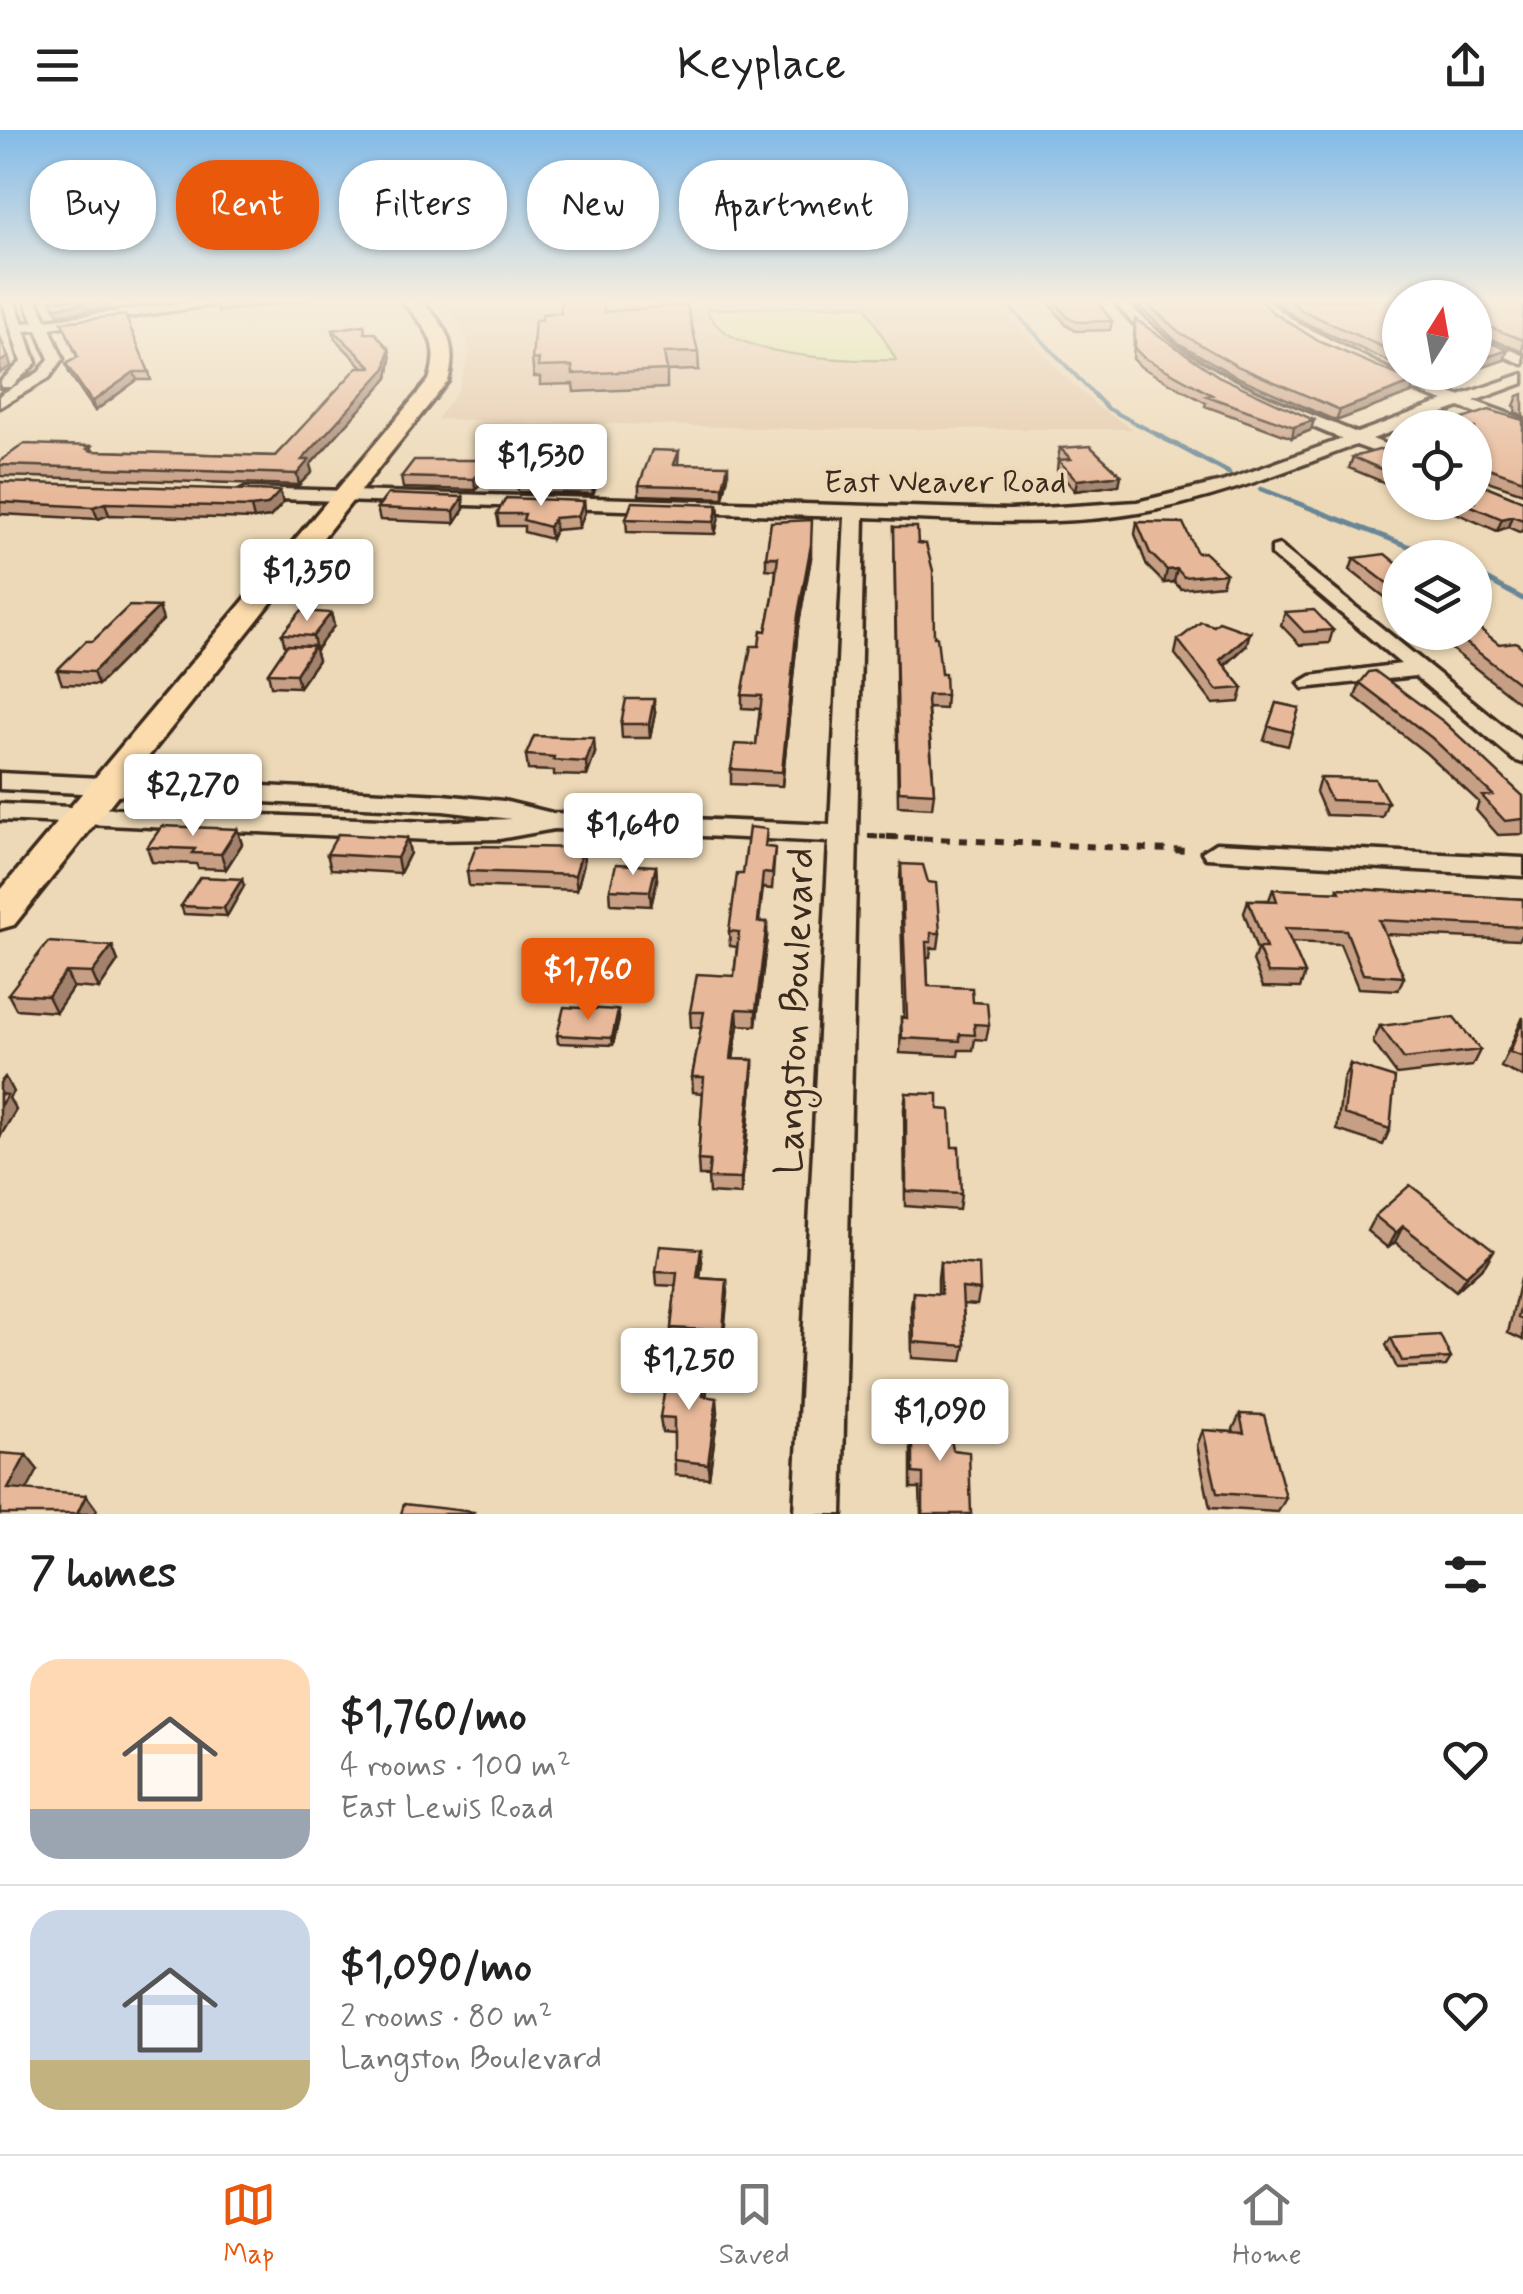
<!DOCTYPE html>
<html lang="en">
<head>
<meta charset="utf-8">
<style>
  :root { --surface:#fff; --page:#f2f2f2; --text:#222; --muted:#767676; --line:#e0e0e0; --accent:#ea580c }
  body { margin:0; font-family:Mynerve,sans-serif; background:var(--page); color:var(--text); height:100vh; display:flex; flex-direction:column; font-size:38px; white-space:nowrap }
  * { box-sizing:border-box; margin:0 }
  p { font-size:32px; color:var(--muted) }
  .icon { flex:none; width:55px; height:55px; fill:none; stroke:currentColor; stroke-width:2; stroke-linecap:round; stroke-linejoin:round }
  .map { position:relative; height:1384px; overflow:hidden }
  .drawer { display:flex; flex-direction:column; background:var(--surface); flex:1 }
  .drawer>* { flex:none }
  .banner { position:absolute; left:30px; top:30px; width:1000px; height:90px; display:flex; gap:20px }
  .needle { width:65px; rotate:11deg }
  .buttons { position:absolute; left:1382px; top:150px; display:grid; gap:20px }
  .buttons a { display:grid; place-items:center; width:110px; height:110px; border-radius:50%; background:var(--surface); box-shadow:0 2px 8px #0004; font-size:50px }
  .price { position:absolute; translate:-50% -85px; padding:0 22px; border-radius:10px; background:#fff; color:#222; font-size:32px; line-height:65px; filter:drop-shadow(0 2px 5px #0008) }
  .price::after { content:''; position:absolute; left:50%; top:60px; width:30px; height:22px; margin-left:-15px; background:inherit; clip-path:polygon(0 0,100% 0,50% 100%) }
  .price.selected { background:var(--accent); color:#fff }
  ul { padding:0; list-style:none }
  li { display:flex; align-items:center; gap:30px; height:250px; padding:0 30px }
  li+li { border-top:2px solid var(--line) }
  li span { display:grid; place-items:center; flex:none; width:280px; height:200px; border-radius:30px; color:#555 }
  li>.icon { margin-inline-start:auto }
  span .icon { width:120px; height:120px; fill:#fffc; stroke-width:1 }
  li b { font-size:42px }
  h2 { display:flex; justify-content:space-between; align-items:center; height:120px; padding:0 30px; font-size:42px }
  .tag { padding:0 35px; border-radius:40px; background:var(--surface); box-shadow:0 2px 8px #0004; font-size:35px; line-height:90px }
  .tag.selected { background:var(--accent); color:#fff }
  header { display:flex; justify-content:space-between; align-items:center; height:130px; padding:0 30px; background:var(--surface); font-size:45px; font-weight:600 }
  .tab-bar { display:flex; justify-content:space-around; align-items:center; height:140px; border-top:2px solid var(--line); background:var(--surface); font-size:28px; color:var(--muted) }
  .tab-bar a { display:grid; justify-items:center; gap:5px }
  .tab-bar .selected { color:var(--accent) }
  .map>svg:first-child { display:block }
  .built { fill:#e4c8a8 }
  .green { fill:#d6e79b; stroke:#88885c; stroke-width:2.5 }
  .lines { fill:none; stroke-linecap:round; stroke-linejoin:round }
  .stream-far1 { stroke:#698697; stroke-width:4 }
  .stream { stroke:#698697; stroke-width:5 }
  .minor-casing { stroke:#3b2a1e; stroke-width:7 }
  .major-casing { stroke:#3b2a1e; stroke-width:7 }
  .path-far1 { stroke:#3b2a1e; stroke-width:5; stroke-dasharray:6 6; stroke-linecap:butt }
  .path { stroke:#3b2a1e; stroke-width:6; stroke-dasharray:9 9; stroke-linecap:butt }
  .minor { fill:#edd9b7; fill-rule:evenodd }
  .major { fill:#fcdcac; fill-rule:evenodd }
  .wall { fill:#c79f84; stroke:#3b2a1e; stroke-width:2.5 }
  .shaded-wall { fill:#a2826c; stroke:#3b2a1e; stroke-width:2.5 }
  .building { fill:#e7b99a; stroke:#3b2a1e; stroke-width:2.5 }
  .labels { text-anchor:middle; stroke-width:8; stroke-linejoin:round; paint-order:stroke }
  .far-street-label { font-size:32px; fill:#3b2a1e; stroke:#edd9b7 }
  .street-label { font-size:40px; fill:#3b2a1e; stroke:#edd9b7 }
</style>
</head>
<body>
<header><svg class="icon" aria-label="menu" viewBox="0 0 24 24"><path d="M4 6h16M4 12h16M4 18h16"/></svg>Keyplace<svg class="icon" aria-label="share" viewBox="0 0 24 24"><path d="M12 15V3M7 8l5-5 5 5M5 13v7h14v-7"/></svg></header>
<div class="map">
<svg width="1523" height="1384" viewBox="0 0 1523 1384">
  <rect width="100%" height="100%" fill="#edd9b7"/>
  <filter id="ink" filterUnits="userSpaceOnUse"><feTurbulence type="fractalNoise" baseFrequency=".01" numOctaves="2"/><feDisplacementMap in="SourceGraphic" scale="20" xChannelSelector="R" yChannelSelector="G"/><feConvolveMatrix kernelMatrix="1 2 1 2 8 2 1 2 1" color-interpolation-filters="sRGB"/></filter>
  <g filter="url(#ink)">
    <path class="built" d="M518,170H996L1062,244L1098,277L1133,299H799L437,289L458,260L471,221L463,198L448,181Z"/>
    <path class="green" d="M855,175L866,177L896,230C852,231 721,229 707,179Z"/>
    <g class="lines">
      <path class="stream-far1" d="M1003,170L1107,278L1160,306"/>
      <path class="stream" d="M1156,304L1229,343
        M1261,359L1439,428
        M1475,443L1523,469"/>
      <defs>
        <path id="minor" d="M2,170H14L23,193L34,192L25,170H37L46,190L209,170H248L50,198L63,229L49,248L0,277V265L39,242L49,229L37,200L25,201L36,233L11,257H1V251L21,232Z
          M1113,170H1126C1183,237 1277,271 1357,303L1444,271C1379,248 1301,219 1251,170H1266L1299,194L1404,247L1459,266L1523,244V253L1474,271L1523,289V299L1459,277L1372,309L1400,320V331L1356,315C1285,341 1214,370 1138,383C1049,398 954,390 864,387L842,1384H794L829,712L554,699L499,709L429,710L0,690V674L429,692L511,689L443,681L0,659V643L443,665L503,671L552,683L830,695L845,387L246,368L237,363L246,358L1010,380L1137,372L1222,352L1342,309C1262,276 1167,240 1113,170Z
          M1475,205L1523,225V234L1475,214Z
          M1279,415L1523,612V633L1514,630L1415,546L1303,558L1299,553L1311,546L1401,534L1272,425V417Z
          M1216,713L1523,728V746L1206,728L1202,722Z"/>
        <path id="major" d="M401,170H419C446,193 458,216 448,251L14,795L0,799V761L429,250C442,212 425,197 401,170Z"/>
      </defs>
      <use href="#minor" class="minor-casing"/>
      <use href="#major" class="major-casing"/>
      <path class="path-far1" d="M868,706L923,709"/>
      <path class="path" d="M869,706L1191,721"/>
      <use href="#minor" class="minor"/>
      <use href="#major" class="major"/>
    </g>
    <path class="wall" d="M1047,170H1096L1112,191L1110,200L1076,201L1066,195Z
      M1134,170H1261L1271,181L1318,211L1411,263L1336,291L1235,246L1177,212L1134,172Z
      M1273,170H1400V237L1301,191Z
      M1475,170H1523V222L1477,203V207L1504,230L1475,240Z
      M604,182L698,222L699,240L667,241V258L574,262L573,254L540,255V247H534L532,230Z
      M1135,189L1218,246L1311,300L1292,308L1205,276L1206,273L1141,237L1133,229Z
      M62,192L149,242L151,250H137L95,281L69,243L66,234L77,227Z
      M364,195L365,203L389,219L391,229L388,248L310,335L312,342L299,355L0,346V331L91,316L93,321L275,326L363,237L335,209L333,200Z
      M1411,242H1469L1436,254Z
      M1523,264V286L1515,282L1516,277L1514,276L1518,266Z
      M1523,290V363L1476,347V352L1523,371V401L1519,402L1508,397L1497,401L1431,372H1475V298Z
      M1060,318L1121,345L1119,355L1075,361L1057,340L1058,330H1060L1058,328Z
      M679,321L678,334L728,346L723,368L639,365V355Z
      M1400,322V359L1349,338L1353,327Z
      M599,336L600,347L593,364L518,362L517,350Z
      M487,342L476,360L403,358L401,347Z
      M0,352L283,373L270,387L254,389L109,385L98,389L0,384Z
      M463,367L464,379L455,393L380,390L377,378Z
      M584,371L585,382L579,398L555,400L551,409L524,402V396H499L497,384Z
      M718,375L719,387L715,404L627,402L626,389Z
      M1137,392L1197,423L1226,443L1222,455L1181,459L1174,452L1164,453L1147,436L1135,404Z
      M894,397L918,413L941,544L946,565L945,579L928,578L934,663L932,678L898,676Z
      M766,427L811,428L798,498L782,656L731,654V639L756,615L760,579L742,578V565L759,516L766,501L773,468L776,440L766,439Z
      M1354,428L1400,436V479L1350,440Z
      M1285,482L1333,500L1329,513L1300,515L1281,495Z
      M331,483L334,496L315,520L318,530L299,557L271,556L268,543L285,518L282,504Z
      M163,490L98,555L62,554L57,540Z
      M1430,502H1475L1499,514L1523,518V576Z
      M1178,510L1246,516L1225,536L1243,558L1239,572L1213,574L1175,524Z
      M1360,553L1523,666V704L1498,705L1476,680L1479,672L1426,623L1355,567Z
      M1276,573L1299,578L1288,616L1264,610Z
      M655,583L650,608H622L621,594Z
      M595,623L587,646L554,645V641L528,640L526,625Z
      M1320,648L1388,672L1382,687L1326,685L1316,662Z
      M237,699L242,714L226,739L198,738L196,734L152,732L147,717Z
      M407,708L410,723L400,743L331,739L327,724Z
      M767,717L775,718L774,732L772,759L763,758L759,792H767V807L756,896L738,895L733,929L753,930V945L741,1065L709,1063L708,1046H699L698,1030L703,963L693,962L692,947L701,898L691,897L690,882L734,846L737,817L730,816L729,801L743,744Z
      M583,718L584,733L577,760L469,756L467,741Z
      M901,734L940,803L938,818H931L930,827H927L928,856L973,872L989,895L986,910L975,909L973,920H959L958,926L900,923L901,887L904,888L900,749Z
      M656,736L657,750L651,776L611,774L610,759Z
      M244,756L227,786L184,784L181,776Z
      M1338,758L1523,769V806L1521,805L1519,810L1385,804L1404,847L1398,860L1358,858L1340,814L1291,812L1305,844L1300,858L1263,857L1253,831L1257,820L1244,783L1248,770H1269L1273,759L1337,762Z
      M112,816L118,831L99,859L73,857L56,882L16,879L8,864Z
      M618,880L619,888L613,915L558,913L557,905Z
      M1523,887V947L1501,937Z
      M1380,896L1480,920L1472,936L1397,945L1373,912Z
      M1350,934L1390,999L1383,1015L1337,1000L1343,950Z
      M906,963L938,979L961,1064L959,1080L905,1076L904,978Z
      M1375,1086L1494,1120L1485,1135L1456,1161L1395,1112L1388,1118L1367,1101Z
      M702,1132L700,1148L727,1150L723,1214L672,1211L671,1198L676,1156L657,1155L656,1142Z
      M940,1132L980,1160L977,1175L963,1174L965,1216L962,1231L912,1228L911,1177L913,1162L938,1164V1148Z
      M1523,1144V1210L1508,1203L1520,1149Z
      M1391,1208L1451,1228L1446,1236L1397,1238L1386,1215Z
      M708,1253L706,1267L718,1282L709,1348L675,1345L674,1303L662,1302L660,1287Z
      M913,1275L953,1320L971,1384H921L920,1358H911V1290Z
      M1240,1284L1286,1368L1278,1382L1210,1378L1197,1315L1203,1300L1234,1302L1233,1299Z"/>
    <path class="shaded-wall" d="M108,170L110,178L58,185L55,177Z
      M239,170H309L218,182L216,173Z
      M389,219L391,229L388,248L310,335L312,342L299,355L297,344L302,330Z
      M1508,220L1504,230L1475,240V231Z
      M8,227L11,236L0,243V232Z
      M134,242L137,250L95,281L92,272Z
      M1442,242H1469L1436,254L1439,243Z
      M1414,252L1411,263L1336,291L1340,280Z
      M1314,290L1311,300L1292,308L1294,297Z
      M486,330L487,342L476,360L474,349Z
      M728,335V346L723,368V357Z
      M599,336L600,347L593,364L592,352Z
      M1121,345L1119,355L1075,361L1077,350Z
      M280,361L283,373L270,387L254,389L251,377Z
      M463,367L464,379L455,393L454,381Z
      M584,371L585,382L579,398L578,386Z
      M105,373L109,385L98,389L93,377Z
      M718,375L719,387L715,404L714,392Z
      M1512,386L1508,397L1497,401L1502,389Z
      M554,388L555,400L551,409L549,397Z
      M811,415V428L798,498L782,656L798,485Z
      M1177,439L1174,452L1164,453L1167,440Z
      M159,477L163,490L98,555L93,542Z
      M331,483L334,496L316,520L313,506Z
      M1250,503L1246,516L1216,543L1220,530Z
      M314,516L318,530L299,557L296,544Z
      M654,569L655,583L650,608L649,594Z
      M594,608L595,623L587,646L586,632Z
      M237,699L242,714L226,739L221,724Z
      M407,708L410,723L400,743L397,728Z
      M583,718L584,733L577,760L575,745Z
      M656,736L657,750L651,776L650,761Z
      M242,749L244,756L227,786L224,778Z
      M767,792V807L756,896V880Z
      M112,816L118,831L99,859L92,843Z
      M66,842L73,857L56,882L48,866Z
      M737,879L738,895L731,944V929Z
      M618,880L619,888L613,915L612,908Z
      M753,930V945L741,1065V1049Z
      M5,947L13,962L9,968L16,980L0,1007V953Z
      M1403,1096L1395,1112L1388,1118L1396,1103Z
      M701,1119L702,1132L698,1161L697,1148Z
      M1494,1120L1485,1135L1456,1161L1466,1146Z
      M727,1150L728,1163L723,1214V1201Z
      M707,1238L708,1253L704,1281L703,1266Z
      M717,1268L718,1282L709,1348L708,1334Z
      M26,1325L38,1340L20,1373L8,1359Z
      M86,1365L97,1380L95,1384H77Z"/>
    <path class="building" d="M52,170H108L55,177Z
      M213,170H239L216,173Z
      M561,170H603L604,182L687,175L698,222L664,223L667,240L573,244L572,236L538,237L539,229L532,230L535,190H542V184L561,183Z
      M1054,170H1096L1112,191L1077,192L1067,187Z
      M1143,170H1261L1271,181L1318,211L1414,252L1340,280L1237,236L1179,202Z
      M1288,170H1400V225L1303,181Z
      M1475,170H1523V210L1477,192V207L1508,220L1475,231Z
      M125,185L149,242H134L92,272L66,234L78,227L62,192Z
      M1135,189L1218,246L1314,290L1294,297L1207,266L1212,265L1143,227L1135,219Z
      M364,195L365,203H375L389,219L386,238L302,330H309L297,344L0,335V331L24,314L91,316L87,319L92,321L275,326L358,237H372L333,200Z
      M0,207L8,227L0,232Z
      M1489,280L1523,290V350L1480,335L1475,339L1476,352L1523,371V390L1512,386L1502,389L1462,372H1475V298H1436Z
      M1090,316L1121,345L1077,350L1058,330L1071,329L1060,318Z
      M1386,318L1400,322V347L1353,327Z
      M652,320L679,321L674,334L728,335L723,357L639,355Z
      M414,330H486L474,349L401,347Z
      M528,331L599,336L592,352L517,350Z
      M0,352L280,361L267,375L251,377L105,373L93,377L0,372Z
      M388,364L463,367L454,381L377,378Z
      M506,368L584,371L578,386L554,388L549,397L523,390L525,384H497Z
      M632,372L718,375L714,392L626,389Z
      M812,390L811,415L798,485L782,642L731,639L735,614L756,615L762,566L742,565L751,516H759L761,500L766,501L773,468L778,427H766L771,392Z
      M1137,392L1183,393L1197,423L1204,422L1226,443L1184,447L1177,439L1167,440L1150,423Z
      M894,397H917L918,413L926,414L933,441L934,507H937L941,544H945L946,565H928L927,571L934,663L899,661Z
      M1385,424L1400,436V463L1354,428Z
      M129,476L159,477L93,542L57,540L86,511H93Z
      M1314,480L1333,500L1304,502L1285,482Z
      M301,481L331,483L313,506L282,504Z
      M1201,492L1214,496L1219,492L1250,503L1220,530L1243,558L1217,560L1178,510Z
      M1475,495L1499,514L1516,512L1523,518V557L1452,502H1475Z
      M287,515L314,516L296,544L268,543Z
      M1375,541L1444,592L1523,666V689L1505,691L1482,666L1493,665L1432,608L1360,553L1369,542Z
      M626,569H654L649,594H621Z
      M1276,573L1299,578L1292,602L1268,596Z
      M534,606L594,608L586,632L553,630L554,627L526,625Z
      M1320,648L1375,649L1388,672L1331,670Z
      M162,696L237,699L221,724L192,723L195,719L147,717Z
      M749,697L767,699L765,717L775,718L772,744L763,743L758,792H767L756,880L737,879L731,929L753,930L741,1049L708,1048L710,1031L698,1030L704,947H692L704,882H690L697,844L734,846L739,802L729,801L737,744H743Z
      M338,704L407,708L397,728L327,724Z
      M476,716L583,718L575,745L467,741Z
      M616,734L656,736L650,761L610,759Z
      M901,734L923,735L928,752L936,753L940,803H931V812H926L928,856L972,858L973,872L987,873L989,895L974,894L975,905L960,904V911L902,908L901,887L907,888Z
      M200,747L242,749L224,778L181,776Z
      M1338,758L1523,769V797L1379,790L1404,847L1363,844L1346,800L1285,798L1305,844L1268,843L1258,818H1266L1248,770L1277,771L1273,759L1340,762Z
      M48,812L112,816L92,843L66,842L48,866L8,864Z
      M564,877L618,880L612,908L557,905Z
      M1454,887L1480,920L1404,929L1380,896Z
      M1523,889V927L1510,922Z
      M1350,934L1395,948L1390,999L1344,984Z
      M906,963L938,964V979L950,980L952,1017H959L961,1064L906,1061Z
      M0,964L7,965L0,976Z
      M1410,1055L1494,1120L1466,1146L1403,1096L1396,1103L1375,1086Z
      M660,1116L701,1119L697,1148L727,1150L723,1201L671,1198L677,1143L656,1142Z
      M940,1132L979,1135L980,1160L962,1158L965,1216L914,1212L913,1162L941,1164Z
      M1523,1166V1190L1518,1188Z
      M1440,1205L1451,1228L1402,1231L1391,1208Z
      M669,1234L707,1238L703,1266L717,1268L708,1334L674,1330V1288L660,1287Z
      M913,1275L945,1278L953,1320L969,1322L971,1384H923V1344L913,1343Z
      M1240,1284L1264,1285L1286,1368L1217,1363L1203,1300L1244,1303Z
      M0,1323L26,1325L8,1359L86,1365L77,1384H0Z
      M404,1374L474,1382L473,1384H401Z"/>
  </g>
  <linearGradient id="sky" x2="0" y2="1"><stop stop-color="#81bae8"/><stop offset="0.47" stop-color="#f7eedf"/><stop offset="1" stop-color="#f7eedf" stop-opacity="0"/></linearGradient>
  <rect width="1523" height="364" fill="url(#sky)"/>
  <g class="labels">
    <g class="far-street-label">
      <text x="945" y="362">East Weaver Road</text>
    </g>
    <g class="street-label">
      <text transform="translate(793 881) rotate(-88)" y="14">Langston Boulevard</text>
    </g>
  </g>
</svg>
<div class="buttons">
<a><svg class="needle" viewBox="-14 -14 28 28"><path d="M0-13l5 13h-10z" fill="#e53935"/><path d="M0 13l5-13h-10z" fill="#767676"/></svg></a>
<a><svg class="icon" aria-label="locate" viewBox="0 0 24 24"><circle cx="12" cy="12" r="6"/><path d="M12 2v4M12 18v4M2 12h4M18 12h4"/></svg></a>
<a><svg class="icon" aria-label="layers" viewBox="0 0 24 24"><path d="M12 4l9 5-9 5-9-5zM3 14l9 5 9-5"/></svg></a>
</div>
<b class="price" style="left:541px;top:379px">$1,530</b>
<b class="price" style="left:307px;top:494px">$1,350</b>
<b class="price" style="left:193px;top:709px">$2,270</b>
<b class="price" style="left:633px;top:748px">$1,640</b>
<b class="price selected" style="left:588px;top:893px">$1,760</b>
<b class="price" style="left:689px;top:1283px">$1,250</b>
<b class="price" style="left:940px;top:1334px">$1,090</b>
<div class="banner">
<a class="tag">Buy</a>
<a class="tag selected">Rent</a>
<a class="tag">Filters</a>
<a class="tag">New</a>
<a class="tag">Apartment</a>
</div>
</div>
<section class="drawer">
<h2>7 homes<svg class="icon" aria-label="filters" viewBox="0 0 24 24"><path d="M4 7h16M4 17h16"/><circle cx="9" cy="7" r="2"/><circle cx="15" cy="17" r="2"/></svg></h2>
<ul>
<li><span style="background:linear-gradient(#ffd9b3 75%,#9aa5b1 0)"><svg class="icon" aria-label="home" viewBox="0 0 24 24"><path d="M3 11l9-7 9 7M6 9v11h12V9"/></svg></span><div><b>$1,760/mo</b><p>4 rooms · 100 m²</p><p>East Lewis Road</p></div><svg class="icon" aria-label="heart" viewBox="0 0 24 24"><path d="M12 20l-8-8c-3-5 5-10 8-4 3-6 11-1 8 4z"/></svg></li>
<li><span style="background:linear-gradient(#c9d6e8 75%,#c2b280 0)"><svg class="icon" aria-label="home" viewBox="0 0 24 24"><path d="M3 11l9-7 9 7M6 9v11h12V9"/></svg></span><div><b>$1,090/mo</b><p>2 rooms · 80 m²</p><p>Langston Boulevard</p></div><svg class="icon" aria-label="heart" viewBox="0 0 24 24"><path d="M12 20l-8-8c-3-5 5-10 8-4 3-6 11-1 8 4z"/></svg></li>
</ul>
</section>
<nav class="tab-bar">
<a class="selected"><svg class="icon" aria-label="map" viewBox="0 0 24 24"><path d="M3 6l6-2 6 2 6-2v14l-6 2-6-2-6 2zM9 4v14M15 6v14"/></svg>Map</a>
<a><svg class="icon" aria-label="saved" viewBox="0 0 24 24"><path d="M7 4h10v16l-5-4-5 4z"/></svg>Saved</a>
<a><svg class="icon" aria-label="home" viewBox="0 0 24 24"><path d="M3 11l9-7 9 7M6 9v11h12V9"/></svg>Home</a>
</nav>
</body>
</html>
